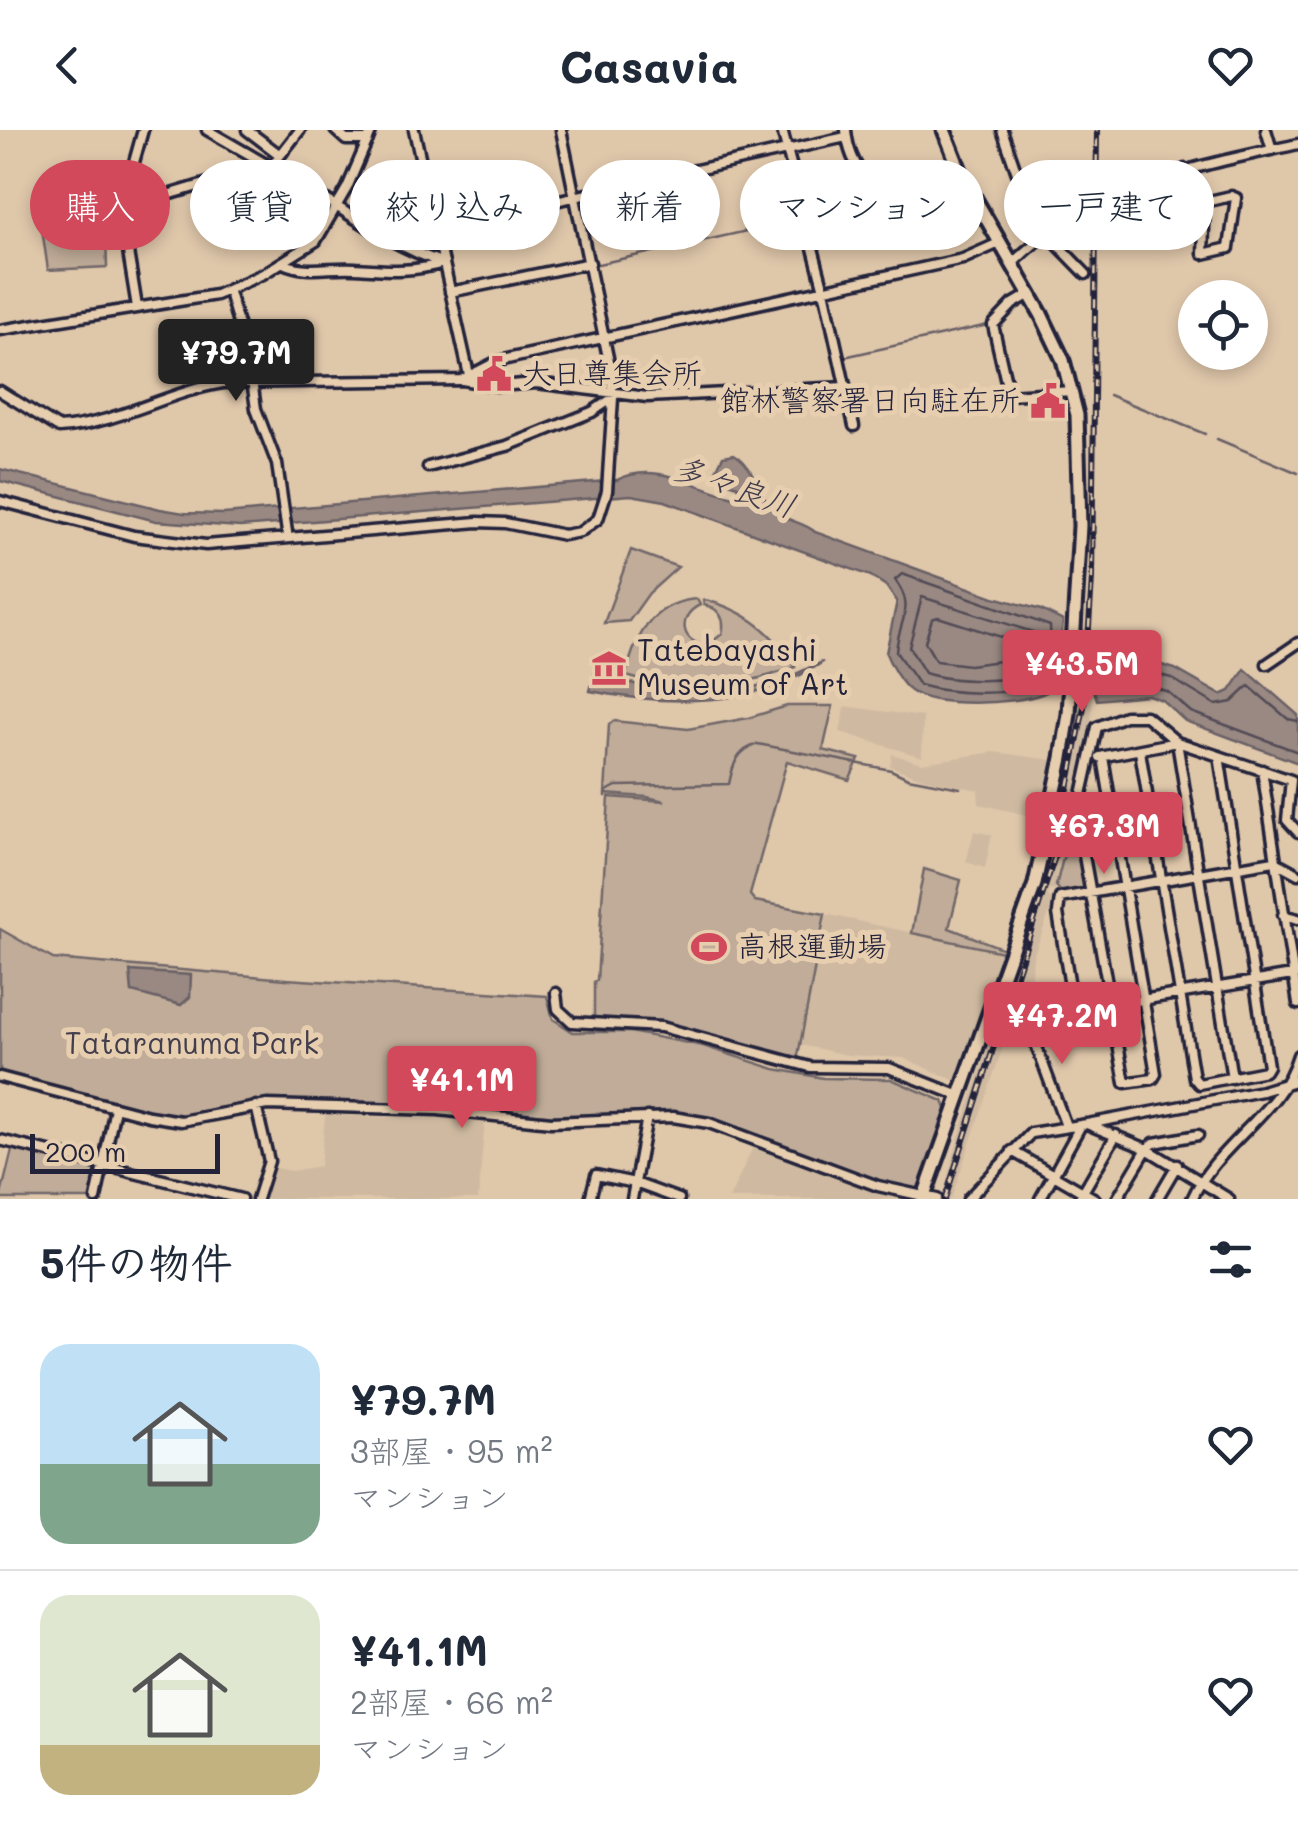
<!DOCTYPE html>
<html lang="ja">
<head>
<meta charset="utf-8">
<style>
  :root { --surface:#fff; --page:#f6f6f7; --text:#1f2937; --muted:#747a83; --line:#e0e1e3; --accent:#d1495b }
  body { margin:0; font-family:Mali,"Klee One",sans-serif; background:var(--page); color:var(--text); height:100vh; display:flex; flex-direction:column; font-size:38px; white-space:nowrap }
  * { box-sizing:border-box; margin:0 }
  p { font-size:32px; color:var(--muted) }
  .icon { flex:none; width:55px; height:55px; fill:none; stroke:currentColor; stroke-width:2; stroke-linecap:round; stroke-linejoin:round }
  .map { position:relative; height:1069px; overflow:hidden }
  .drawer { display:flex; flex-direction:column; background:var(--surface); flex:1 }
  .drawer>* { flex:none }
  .guide { position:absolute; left:30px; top:30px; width:1240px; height:90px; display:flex; gap:20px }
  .tools { position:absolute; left:1178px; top:150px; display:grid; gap:20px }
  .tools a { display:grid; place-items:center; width:90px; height:90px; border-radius:50%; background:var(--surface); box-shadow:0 5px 15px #0003; font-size:50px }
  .scale { position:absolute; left:30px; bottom:25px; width:190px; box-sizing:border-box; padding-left:10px; border:5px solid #22223b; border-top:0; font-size:28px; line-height:35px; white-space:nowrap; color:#22223b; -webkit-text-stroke:8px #e7ceaf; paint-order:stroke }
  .price { position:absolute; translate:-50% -85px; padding:0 22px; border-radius:10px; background:var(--accent); color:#fff; font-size:32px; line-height:65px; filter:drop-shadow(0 2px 5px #0008) }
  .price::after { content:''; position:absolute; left:50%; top:60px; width:30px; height:22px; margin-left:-15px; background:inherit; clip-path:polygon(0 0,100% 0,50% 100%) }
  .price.current { background:#222; color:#fff }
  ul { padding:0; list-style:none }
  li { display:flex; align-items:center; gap:30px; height:250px; padding:0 40px }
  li+li { border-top:2px solid var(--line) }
  li span { display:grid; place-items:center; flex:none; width:280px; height:200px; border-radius:30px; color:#555 }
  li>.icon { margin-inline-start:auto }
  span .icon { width:120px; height:120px; fill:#fffc; stroke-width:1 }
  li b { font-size:42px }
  h2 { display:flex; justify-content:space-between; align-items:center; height:120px; padding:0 40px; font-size:42px }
  .tag { padding:0 35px; border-radius:45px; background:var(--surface); box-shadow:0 5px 15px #0003; font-size:35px; line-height:90px }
  .tag.current { background:var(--accent); color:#fff }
  header { display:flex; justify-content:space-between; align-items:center; height:130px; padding:0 40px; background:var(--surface); font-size:45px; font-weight:700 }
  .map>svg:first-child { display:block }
  .built { fill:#cfbaa1 }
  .green { fill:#c0ac98; stroke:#71676a; stroke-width:2.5 }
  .water { fill:#998982; stroke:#696066; stroke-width:2.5 }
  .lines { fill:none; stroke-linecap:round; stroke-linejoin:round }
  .shore { stroke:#524b57; stroke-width:2.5 }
  .stream { stroke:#696066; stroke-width:2.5 }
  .minor-casing { stroke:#22223b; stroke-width:15 }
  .highway-casing { stroke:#22223b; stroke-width:19 }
  .minor { stroke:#e7ceaf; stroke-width:8 }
  .highway { stroke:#e7ceaf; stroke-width:11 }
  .rail-casing { stroke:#22223b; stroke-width:6 }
  .rail { stroke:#e7ceaf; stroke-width:2.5; stroke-dasharray:8; stroke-linecap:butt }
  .labels { text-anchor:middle; stroke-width:10; stroke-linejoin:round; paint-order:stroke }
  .poi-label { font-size:30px; fill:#22223b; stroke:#e7ceaf; text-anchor:start }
  .park-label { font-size:30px; fill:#423e4e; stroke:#e7ceaf }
  .water-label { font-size:32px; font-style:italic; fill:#403c4d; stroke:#e7ceaf }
</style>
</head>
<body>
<header><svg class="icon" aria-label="back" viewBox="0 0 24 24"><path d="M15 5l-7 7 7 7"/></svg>Casavia<svg class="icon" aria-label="heart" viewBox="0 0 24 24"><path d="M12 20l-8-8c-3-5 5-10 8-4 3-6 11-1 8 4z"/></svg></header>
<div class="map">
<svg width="1298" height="1069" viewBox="0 0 1298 1069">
  <rect width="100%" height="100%" fill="#dfc7aa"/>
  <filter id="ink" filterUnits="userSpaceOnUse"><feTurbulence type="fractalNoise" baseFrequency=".01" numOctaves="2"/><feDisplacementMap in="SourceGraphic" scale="20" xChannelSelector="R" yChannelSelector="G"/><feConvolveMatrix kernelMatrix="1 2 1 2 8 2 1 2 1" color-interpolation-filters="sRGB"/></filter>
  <g filter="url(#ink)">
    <path class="built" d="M1078,550L1090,553L1093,564L1091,593L1073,689L1056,756L1054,761L1049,760L1048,766L1053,769L1050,781L1033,827L1032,847H1029L1008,902L951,1069H942L959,1006L1038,763L1043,765L1045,759L1041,757L1057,688Z
      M845,576L923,587L922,627L840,602Z
      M994,622L1052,630L1055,634L1044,689L979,674L978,660L924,649L890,636L892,624L922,633Z
      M974,701L992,705L985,738L966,732Z
      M825,784L1007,823L960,948L954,950L903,928L847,925L801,915Z
      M328,985L485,990L478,1069H261L270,1037L291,1041L320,1036L325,987Z
      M753,1017L860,1056L907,1069H729Z"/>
    <path class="green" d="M245,49L286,65L289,104L267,111L232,83Z
      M118,82L122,106L106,108L107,137L48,140L40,85L71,91Z
      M631,420L678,437L649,463L629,491L604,493Z
      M697,469L700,475C676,486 681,515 708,515L722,504C726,489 719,478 704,475L703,470L709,471C746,481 775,504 795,537C740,558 684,564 626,546C634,507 653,472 697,469Z
      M787,576H833L823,620L859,629L849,650L787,631L750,765L755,771L825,784L797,931L705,903L645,892L594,891V852L597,850L609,667L665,671L647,667L605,664L609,594L614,591L688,599L748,588Z
      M1073,689L1086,756L1083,760L1063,764L1056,756Z
      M924,739L961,750L949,798L1007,820V823L912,803Z
      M0,799L53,829L286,849L547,866L553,889L573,902H630L703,916L775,939L823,948L891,949L943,971L947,981L920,1056L916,1059L880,1051L716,990L685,983L661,981L569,987L454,977L279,970C238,971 202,990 160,984L0,941Z
      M13,1016L99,1035L93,1069H0Z"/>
    <path class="water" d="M734,324C754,335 757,361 772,378C784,392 803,391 815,402L994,467L1041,480L1063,491L1060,517L1064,524L1091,527L1101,517L1175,539L1221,565L1230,561L1245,539L1298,585V633L1185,591L1162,570L1148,565L1097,570L1090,549L1064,546C1056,553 1054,560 1042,564C1016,574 934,578 911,561C901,554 890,534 886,523L897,471L886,456L871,446L665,371L631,365L240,397L156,391L0,351V339L160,379L184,383L224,384L617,350C656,330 696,358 734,367L740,362L738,356L725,352L716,340L723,326Z
      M823,532C754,578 668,576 590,561L595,542C661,565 712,571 780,550C795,546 808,537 823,532Z
      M130,841L191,845L190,867L181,875L132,862Z"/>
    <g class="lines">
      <path class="shore" d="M902,444L1050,496L1051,522L1057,538C1051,544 1048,550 1040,554C1010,567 950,564 919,555L896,522C898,490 917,479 895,450Z
        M922,467L1036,503L1042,533L1039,540C1015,554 952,552 925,543L909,517Z
        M938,487L1020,513L1023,528L969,535L936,531L925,512L932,489Z
        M1298,591L1288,589L1249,556L1232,572L1216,575L1171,548L1108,530L1097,538L1106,557L1152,556L1168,562L1191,582L1298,622"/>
      <path class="stream" d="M569,21L578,60
        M580,70L594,135L801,89
        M812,93L827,152
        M829,163L840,216
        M844,227L988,195L1003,260
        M1012,260L1062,257
        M1109,265L1205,304
        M1217,309L1298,343
        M606,666L607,661L616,656L729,654C733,634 737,620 758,614L891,640L908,648L960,658"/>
      <defs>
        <path id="minor" d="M207,0L271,37L300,0
          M247,0L280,25
          M335,0L346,10H368
          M414,0L469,245
          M782,0L824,160L854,296
          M846,0C849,35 873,70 912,69L961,43
          M1002,0L1039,107
          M1266,0L1272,20
          M271,37C333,68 375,111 444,133
          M1185,39L1205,72L1203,124L1229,118L1236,68L1231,66L1205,72
          M121,79L265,36
          M437,97L846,7
          M1046,103L1086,144
          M283,133C306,144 330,136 355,138C389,140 409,143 444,133
          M1012,134C1090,55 1195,37 1298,14
          M229,162L250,236L256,279L277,334L287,402
          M450,162L590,133
          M1030,164L1013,174L993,195L1009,265L1072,261
          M137,177L121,79L143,0
          M0,200L216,165L263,144L316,111L347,58L372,0
          M462,250L499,256L536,253L647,267L845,257
          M0,261L59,298C117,294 167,262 223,253L461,250L498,231L963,129L999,113
          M428,337L507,316L592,282L613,268
          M0,371L134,406L206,415L478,392L505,393L564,405L580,402L598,389L607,361L613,268L611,242L561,0
          M1267,534L1298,513
          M1140,621L1194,948L1199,954L1265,941L1268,936L1219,626
          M1100,627L1177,612L1232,948
          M1103,627L1156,944L1153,949L1125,953L1077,687L1097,597L1125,586H1146L1177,612L1291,650L1287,690L1298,702
          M1262,640L1298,874
          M1283,785L1298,789
          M556,863L558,879L572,892L661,897L810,937L889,938L960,966
          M1074,881L1058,783L1060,768L1274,731L1298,744
          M0,947L149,986L181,991L267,975L438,980L551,992L673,987L709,993L878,1056L937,1069
          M256,976L269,1031L257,1069
          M1087,994L1262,961L1298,950
          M1066,996L1032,904L1033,893L1039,887L1298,844
          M0,1010L241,1069
          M1012,1021L1095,1069
          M96,1069L115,978
          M590,1069L596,1045L635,1053L679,1069
          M632,1069L647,987
          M968,1069L1031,1003L1087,994L1147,1019L1229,1069
          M1040,1069L1081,995
          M1079,1069L1116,1005
          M1117,1069L1147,1019L1154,1013L1198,1005
          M1157,1069L1177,1035
          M1192,1069C1217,1013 1281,984 1298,925"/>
        <path id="highway" d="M923,1069L1035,754L1062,628L1069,584L1080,396L1077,285L1063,230L1041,184L963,48L944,0"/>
      </defs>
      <use href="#minor" class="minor-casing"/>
      <use href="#highway" class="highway-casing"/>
      <use href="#minor" class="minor"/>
      <use href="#highway" class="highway"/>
      <defs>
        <path id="rail" d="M945,1069L1054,729L1084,577L1092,448L1097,0"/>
      </defs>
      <use href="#rail" class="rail-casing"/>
      <use href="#rail" class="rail"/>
    </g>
  </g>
  <defs>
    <symbol id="civic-bare" viewBox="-9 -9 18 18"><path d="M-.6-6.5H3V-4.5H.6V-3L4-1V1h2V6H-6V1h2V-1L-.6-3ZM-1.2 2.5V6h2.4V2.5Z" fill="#d1495b" stroke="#e7ceaf" stroke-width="2.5" paint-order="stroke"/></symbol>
    <symbol id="museum-bare" viewBox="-9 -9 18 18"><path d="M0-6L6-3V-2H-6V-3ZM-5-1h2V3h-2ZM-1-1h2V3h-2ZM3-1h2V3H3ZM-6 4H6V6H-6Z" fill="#d1495b" stroke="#e7ceaf" stroke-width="2.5" paint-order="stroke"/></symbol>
    <symbol id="stadium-bare" viewBox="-9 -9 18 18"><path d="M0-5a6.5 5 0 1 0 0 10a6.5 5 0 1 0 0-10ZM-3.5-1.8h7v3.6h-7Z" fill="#d1495b" stroke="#e7ceaf" stroke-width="2.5" paint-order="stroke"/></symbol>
  </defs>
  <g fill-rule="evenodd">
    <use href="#civic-bare" x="469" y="219" width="50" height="50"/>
    <use href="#civic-bare" x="1023" y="246" width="50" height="50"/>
    <use href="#museum-bare" x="584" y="513" width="50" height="50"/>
    <use href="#stadium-bare" x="684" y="792" width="50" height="50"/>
  </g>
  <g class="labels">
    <g class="poi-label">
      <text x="522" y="254">大日尊集会所</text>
      <text x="1020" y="281" text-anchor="end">館林警察署日向駐在所</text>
      <text x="637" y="531">Tatebayashi<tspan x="637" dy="34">Museum of Art</tspan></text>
      <text x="737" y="827">高根運動場</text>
    </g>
    <g class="park-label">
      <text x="192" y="924">Tataranuma Park</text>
    </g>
    <g class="water-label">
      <text transform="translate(734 357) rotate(19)" y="11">多々良川</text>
    </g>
  </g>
</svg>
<div class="tools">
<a><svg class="icon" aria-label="locate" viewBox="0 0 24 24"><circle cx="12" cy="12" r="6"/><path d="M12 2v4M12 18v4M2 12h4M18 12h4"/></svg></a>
</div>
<div class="scale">200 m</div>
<b class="price current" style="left:236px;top:274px">¥79.7M</b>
<b class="price" style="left:1082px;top:585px">¥43.5M</b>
<b class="price" style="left:1104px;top:747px">¥67.3M</b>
<b class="price" style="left:1062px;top:937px">¥47.2M</b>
<b class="price" style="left:462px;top:1001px">¥41.1M</b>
<div class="guide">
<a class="tag current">購入</a>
<a class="tag">賃貸</a>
<a class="tag">絞り込み</a>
<a class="tag">新着</a>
<a class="tag">マンション</a>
<a class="tag">一戸建て</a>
</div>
</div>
<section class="drawer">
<h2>5件の物件<svg class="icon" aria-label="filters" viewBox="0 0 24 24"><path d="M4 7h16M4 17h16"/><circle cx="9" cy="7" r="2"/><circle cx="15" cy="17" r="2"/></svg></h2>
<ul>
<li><span style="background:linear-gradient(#bfe0f5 60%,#7fa58c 0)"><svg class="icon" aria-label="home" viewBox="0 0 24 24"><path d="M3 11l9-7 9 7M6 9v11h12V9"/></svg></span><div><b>¥79.7M</b><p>3部屋 · 95 m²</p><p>マンション</p></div><svg class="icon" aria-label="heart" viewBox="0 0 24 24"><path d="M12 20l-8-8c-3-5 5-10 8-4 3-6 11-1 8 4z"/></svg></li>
<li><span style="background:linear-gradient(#dfe7d0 75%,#c2b280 0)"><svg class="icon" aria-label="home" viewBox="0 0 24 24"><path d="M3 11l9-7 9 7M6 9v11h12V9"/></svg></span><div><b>¥41.1M</b><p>2部屋 · 66 m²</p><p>マンション</p></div><svg class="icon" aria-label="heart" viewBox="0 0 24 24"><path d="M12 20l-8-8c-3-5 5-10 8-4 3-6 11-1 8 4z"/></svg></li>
</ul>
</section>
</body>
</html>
